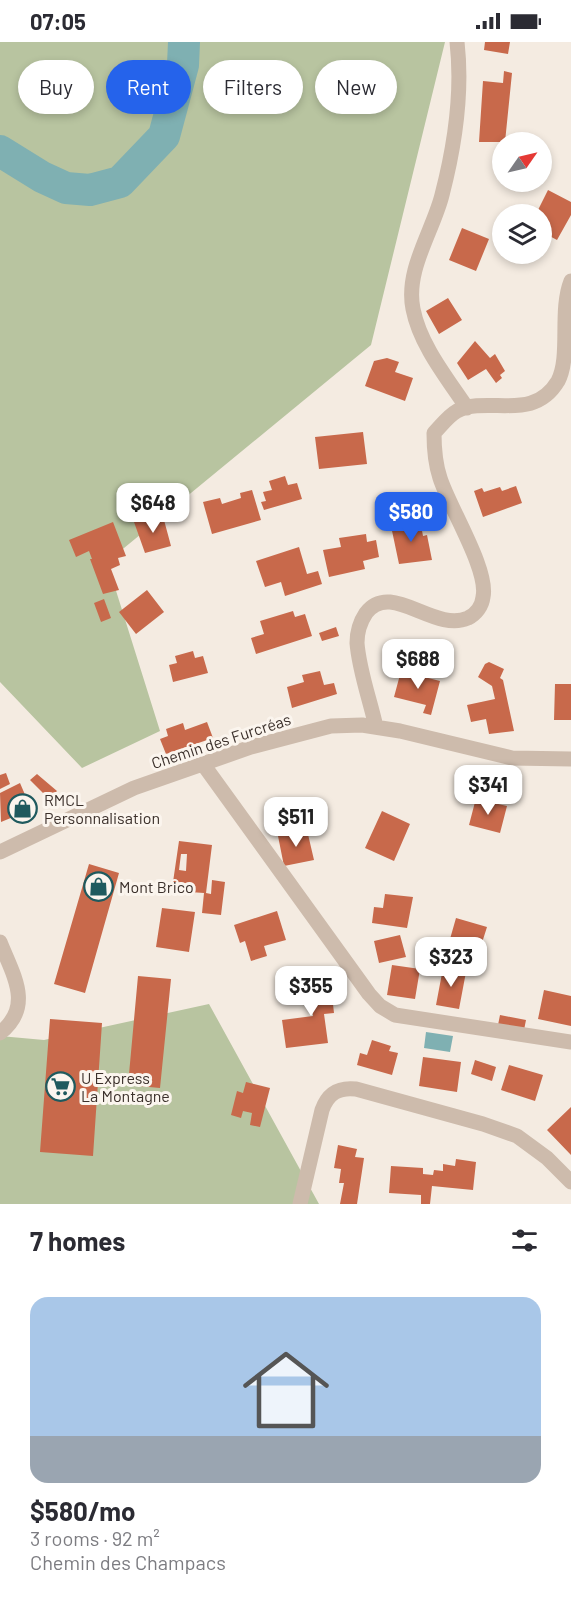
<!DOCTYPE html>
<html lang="en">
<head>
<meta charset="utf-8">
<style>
  :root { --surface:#fff; --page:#f7f7f7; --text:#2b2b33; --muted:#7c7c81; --line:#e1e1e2; --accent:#2563eb }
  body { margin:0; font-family:Barlow,sans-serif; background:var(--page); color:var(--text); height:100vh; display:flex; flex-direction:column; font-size:22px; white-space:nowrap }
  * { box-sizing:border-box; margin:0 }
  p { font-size:20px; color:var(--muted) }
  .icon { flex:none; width:33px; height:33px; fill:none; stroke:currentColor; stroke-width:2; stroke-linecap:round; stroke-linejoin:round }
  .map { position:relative; height:1162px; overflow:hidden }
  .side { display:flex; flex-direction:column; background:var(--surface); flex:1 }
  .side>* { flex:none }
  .hud { position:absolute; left:18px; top:18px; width:536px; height:54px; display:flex; gap:12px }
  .needle { width:39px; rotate:56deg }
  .buttons { position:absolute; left:492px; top:90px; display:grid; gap:12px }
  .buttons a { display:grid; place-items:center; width:60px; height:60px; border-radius:50%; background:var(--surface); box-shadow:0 3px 9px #0003; font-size:30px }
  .price { position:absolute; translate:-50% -51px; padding:0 14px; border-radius:12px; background:#fff; color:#222; font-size:20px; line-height:39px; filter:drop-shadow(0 2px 3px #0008) }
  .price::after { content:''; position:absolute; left:50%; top:36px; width:18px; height:14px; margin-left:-9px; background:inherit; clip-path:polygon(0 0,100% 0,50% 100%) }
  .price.on { background:var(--accent); color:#fff }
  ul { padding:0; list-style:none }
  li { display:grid; align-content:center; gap:12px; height:318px; padding:0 30px }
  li+li { border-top:2px solid var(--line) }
  li span { display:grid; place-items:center; height:186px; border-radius:18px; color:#555 }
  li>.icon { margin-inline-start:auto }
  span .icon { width:108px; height:108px; fill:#fffc; stroke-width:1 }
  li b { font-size:26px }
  h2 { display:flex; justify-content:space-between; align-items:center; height:72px; padding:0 30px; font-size:26px }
  .tag { padding:0 21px; border-radius:27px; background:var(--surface); box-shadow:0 3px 9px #0003; font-size:21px; line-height:54px }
  .tag.on { background:var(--accent); color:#fff }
  .status { display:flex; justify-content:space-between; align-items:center; height:42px; padding:0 30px; background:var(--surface); direction:ltr }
  .status svg { height:16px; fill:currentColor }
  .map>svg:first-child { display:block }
  .green { fill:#b8c4a0 }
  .water { fill:#7fb0b2 }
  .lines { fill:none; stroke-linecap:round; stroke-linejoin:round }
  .river { stroke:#7fb0b2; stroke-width:32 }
  .building { fill:#c8694b; fill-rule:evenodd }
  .minor { stroke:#cdbbac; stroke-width:15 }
  .labels { text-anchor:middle; stroke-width:6; stroke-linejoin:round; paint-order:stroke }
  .street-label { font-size:16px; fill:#3b302b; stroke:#fbf5ee }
  .poi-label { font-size:16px; fill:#3b302b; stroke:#fbf5ee; text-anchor:start }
</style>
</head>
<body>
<div class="status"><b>07:05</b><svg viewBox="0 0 49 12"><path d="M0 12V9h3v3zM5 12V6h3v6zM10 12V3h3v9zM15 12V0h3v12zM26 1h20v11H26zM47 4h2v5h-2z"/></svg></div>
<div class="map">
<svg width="571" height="1162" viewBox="0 0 571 1162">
  <rect width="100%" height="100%" fill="#f4ebe1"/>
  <path class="green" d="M0,0H445L371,303L107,520L160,689L82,726L0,640Z
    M209,962L319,1162H0V994L44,998Z"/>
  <path class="water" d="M426,990L453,994L450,1010L424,1006Z"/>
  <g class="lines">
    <path class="river" d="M0,109L42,135L66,146L90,148L120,140L164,94L183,23L184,0"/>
  </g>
  <path class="building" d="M485,0H510L508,12L484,8Z
    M504,29L512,31L505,100H479L483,39L503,41Z
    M548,148L571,160V173L557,198L542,190V172H536Z
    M462,186L489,197L476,229L449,218Z
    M448,256L462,278L439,292L426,269Z
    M475,299L490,316L495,312L505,329L500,333L502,336L496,341L486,327L468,338L457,321Z
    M387,316L399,320L395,330L413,336L405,359L365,344L374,319Z
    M363,390L367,422L319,427L315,395Z
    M285,434L288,443L297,441L302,457L264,468L261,460L266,459L263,450L272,448L269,439Z
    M516,444L522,461L483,475L474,449L482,446L484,450L500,445L502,449Z
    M252,448L261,478L212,492L203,460L220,456L222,462L241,456L240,451Z
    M156,476L164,478L171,504L145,511L134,480Z
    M420,478L423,494L427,493L432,518L399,522L391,484Z
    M113,480L126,514L118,516L120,523L111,527L119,548L103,552L90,517H92L89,509L76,515L69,498Z
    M366,492L367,500L376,498L379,515L363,519L365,527L329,535L323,508L341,505L339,496Z
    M299,505L307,532L318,529L322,542L285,554L281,540L265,545L256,519Z
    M147,548L164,570L136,592L119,570Z
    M104,557L111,576L101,580L94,561Z
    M293,569L295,575L305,572L312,594L256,612L251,596L264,592L260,579Z
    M336,585L339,594L322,599L319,591Z
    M193,609L195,616L203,614L208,631L173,640L169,623L177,621L175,614Z
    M489,620L504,627L500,636L503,638L514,689L489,692L486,677L471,680L467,663L495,657L492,644L478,635L485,622Z
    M320,629L324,643L334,641L337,652L292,666L287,645L304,640L302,633Z
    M401,629L440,639L431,673L423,671L426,663L394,655Z
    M555,642H571V678H554Z
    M207,680L213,696L166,712L160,697L168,694L166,687L183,681L185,688Z
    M6,731L10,742L0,747V733Z
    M37,732L57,749L49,757L30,738Z
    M20,741L29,762L16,768L18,773L1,780L0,751Z
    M485,759L507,764L500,791L469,783L475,760L484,762Z
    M382,769L410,782L394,819L365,806Z
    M307,788L314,818L284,824L278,794Z
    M179,799L212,803L206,851L211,852L212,838L225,840L221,873L202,871L204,851L190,850L191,842L173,840ZM181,812H187L186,829L179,828Z
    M89,822L119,831L85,951L54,942Z
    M385,852L413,855L407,886L372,881L374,865L383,866Z
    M162,866L195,870L189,910L156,905Z
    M277,869L286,898L264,904L267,914L251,919L245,899L240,901L234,883Z
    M456,876L487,885L480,907L450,897Z
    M400,893L406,915L379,921L374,899Z
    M392,923L420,927L415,957L387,953Z
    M443,926L466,930L459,967L436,963Z
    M138,934L171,937L160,1046L128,1043Z
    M330,936L334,971L324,972L328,1001L286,1006L282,978L313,974L310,952L306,953L305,940Z
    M544,948L571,954V984L538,977Z
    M500,973L526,978L524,988L498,983Z
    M50,977L102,981L93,1114L40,1110Z
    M372,998L391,1004L389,1009L398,1011L392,1033L357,1023L360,1011L367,1013Z
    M423,1015L461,1020L457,1050L419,1044Z
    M475,1018L496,1025L492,1039L471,1032Z
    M509,1023L543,1033L535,1059L501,1048Z
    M246,1040L270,1046L260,1085L250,1083L252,1071L243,1069L241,1076L231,1073L237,1049L243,1051Z
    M571,1065V1113L547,1088Z
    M338,1103L357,1107L355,1115L364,1116L357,1162H340L344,1141H339L341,1127L334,1126Z
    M456,1117L476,1120L473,1148L432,1144L430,1162H421V1153L389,1151L391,1124L423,1126V1132L433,1133L434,1128L443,1129V1122L455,1124Z"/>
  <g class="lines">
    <path class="minor" d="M457,0C463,52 455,103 442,153C433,189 405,228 413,267C420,303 447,336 467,366
      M376,685C370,658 359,628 357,601C357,589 360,580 366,571C391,538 434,591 468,576C476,572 482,564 483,555C489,528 449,465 440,436C435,421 434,407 434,391C441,384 448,374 457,369C489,353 533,381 558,339C571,314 559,269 571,239
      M203,722L369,952L380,964L395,973L571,1000
      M0,810L134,746L251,705L331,684L362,683L400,689L512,716L571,717
      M0,900C13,933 34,964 0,991
      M300,1162L322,1068C328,1051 339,1045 356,1047L483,1082L517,1094L547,1116L571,1140"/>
  </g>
  <defs>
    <symbol id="shop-ring" viewBox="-11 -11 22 22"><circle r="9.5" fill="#fbf5ee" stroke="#1f5a5e" stroke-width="1.5"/><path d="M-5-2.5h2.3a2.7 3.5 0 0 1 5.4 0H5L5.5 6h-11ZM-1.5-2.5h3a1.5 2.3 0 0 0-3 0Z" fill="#1f5a5e"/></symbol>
    <symbol id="supermarket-ring" viewBox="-11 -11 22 22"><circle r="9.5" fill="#fbf5ee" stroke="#1f5a5e" stroke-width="1.5"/><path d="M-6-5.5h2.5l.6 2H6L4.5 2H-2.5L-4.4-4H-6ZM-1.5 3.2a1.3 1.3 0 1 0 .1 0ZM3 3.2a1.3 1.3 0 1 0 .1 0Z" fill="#1f5a5e"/></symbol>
  </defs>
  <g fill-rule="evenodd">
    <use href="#shop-ring" x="6" y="750" width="33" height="33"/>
    <use href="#shop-ring" x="82" y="828" width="33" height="33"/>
    <use href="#supermarket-ring" x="44" y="1028" width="33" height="33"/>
  </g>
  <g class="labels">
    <g class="street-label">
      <text transform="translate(221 699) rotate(-18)" y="6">Chemin des Furcréas</text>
    </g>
    <g class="poi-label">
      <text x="44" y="764">RMCL<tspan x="44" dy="18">Personnalisation</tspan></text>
      <text x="119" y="851">Mont Brico</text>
      <text x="81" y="1042">U Express<tspan x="81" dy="18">La Montagne</tspan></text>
    </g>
  </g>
</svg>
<div class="buttons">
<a><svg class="needle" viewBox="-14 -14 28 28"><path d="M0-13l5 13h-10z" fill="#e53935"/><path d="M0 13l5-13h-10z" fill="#7c7c81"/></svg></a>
<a><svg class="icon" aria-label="layers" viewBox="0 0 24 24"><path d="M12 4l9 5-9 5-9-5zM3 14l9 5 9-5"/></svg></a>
</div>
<b class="price" style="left:153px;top:492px">$648</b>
<b class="price on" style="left:411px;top:501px">$580</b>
<b class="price" style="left:418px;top:648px">$688</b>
<b class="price" style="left:488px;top:774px">$341</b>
<b class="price" style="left:296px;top:806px">$511</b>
<b class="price" style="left:451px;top:946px">$323</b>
<b class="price" style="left:311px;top:975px">$355</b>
<div class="hud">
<a class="tag">Buy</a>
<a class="tag on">Rent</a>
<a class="tag">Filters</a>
<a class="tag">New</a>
</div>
</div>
<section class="side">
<h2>7 homes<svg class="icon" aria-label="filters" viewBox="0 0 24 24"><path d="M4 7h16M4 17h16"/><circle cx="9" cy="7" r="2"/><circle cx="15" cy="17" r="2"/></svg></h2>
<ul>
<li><span style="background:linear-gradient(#a9c7e8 75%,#9aa5b1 0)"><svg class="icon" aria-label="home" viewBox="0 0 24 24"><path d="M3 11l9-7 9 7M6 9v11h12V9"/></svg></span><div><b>$580/mo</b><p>3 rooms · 92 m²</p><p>Chemin des Champacs</p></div></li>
</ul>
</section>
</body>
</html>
